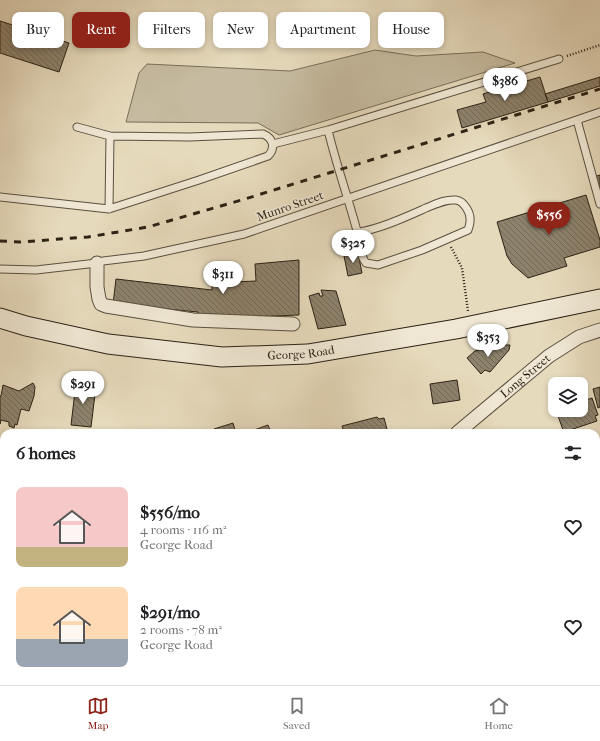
<!DOCTYPE html>
<html lang="en">
<head>
<meta charset="utf-8">
<style>
  :root { --surface:#fff; --page:#f6f6f6; --text:#202124; --muted:#757577; --line:#e0e0e0; --accent:#8f2418 }
  body { margin:0; font-family:"IM FELL French Canon",serif; background:var(--page); color:var(--text); height:100vh; display:flex; flex-direction:column; font-size:15px; white-space:nowrap }
  * { box-sizing:border-box; margin:0 }
  p { font-size:13px; color:var(--muted) }
  .icon { flex:none; width:22px; height:22px; fill:none; stroke:currentColor; stroke-width:2; stroke-linecap:round; stroke-linejoin:round }
  .map { position:relative; flex:1; overflow:hidden }
  .sheet { position:absolute; left:0px; top:429px; width:600px; height:256px; display:flex; flex-direction:column; background:var(--surface); border-radius:12px 12px 0 0; box-shadow:0 2px 6px #0003 }
  .sheet>* { flex:none }
  .guide { position:absolute; left:12px; top:12px; width:576px; height:36px; display:flex; gap:8px }
  .fabs { position:absolute; left:548px; top:377px; display:grid; gap:8px }
  .fabs a { display:grid; place-items:center; width:40px; height:40px; border-radius:8px; background:var(--surface); box-shadow:0 2px 6px #0003; font-size:20px }
  .price { position:absolute; translate:-50% -34px; padding:0 9px; border-radius:14px; background:#fff; color:#222; font-size:13px; line-height:26px; filter:drop-shadow(0 1px 2px #0008) }
  .price::after { content:''; position:absolute; left:50%; top:24px; width:12px; height:9px; margin-left:-6px; background:inherit; clip-path:polygon(0 0,100% 0,50% 100%) }
  .price.active { background:var(--accent); color:#fff }
  ul { padding:0; list-style:none }
  li { display:flex; align-items:center; gap:12px; height:100px; padding:0 16px }
  li span { display:grid; place-items:center; flex:none; width:112px; height:80px; border-radius:8px; color:#555 }
  li>.icon { margin-inline-start:auto }
  span .icon { width:48px; height:48px; fill:#fffc; stroke-width:1 }
  li b { font-size:17px }
  h2 { display:flex; justify-content:space-between; align-items:center; height:48px; padding:0 16px; font-size:17px }
  .chip { padding:0 14px; border-radius:8px; background:var(--surface); box-shadow:0 2px 6px #0003; font-size:14px; line-height:36px }
  .chip.active { background:var(--accent); color:#fff }
  .menu { display:flex; justify-content:space-around; align-items:center; height:56px; border-top:1px solid var(--line); background:var(--surface); font-size:11px; color:var(--muted) }
  .menu a { display:grid; justify-items:center; gap:2px }
  .menu .active { color:var(--accent) }
  .map>svg:first-child { display:block }
  .grass { fill:#c6bba0; stroke:#796e5a }
  .building { fill:url(#building-back-hatch); stroke:#2c2215 }
  .lines { fill:none; stroke-linecap:round; stroke-linejoin:round }
  .lane-casing { stroke:#5a503f; stroke-width:9 }
  .street-casing { stroke:#5a503f; stroke-width:15 }
  .secondary-casing { stroke:#2c2215; stroke-width:21 }
  .path { stroke:#2c2215; stroke-width:2.5; stroke-dasharray:1 2; stroke-linecap:butt }
  .lane { stroke:#efe7d3; stroke-width:7 }
  .street { stroke:#efe7d3; stroke-width:13 }
  .secondary { stroke:#efe7d3; stroke-width:19 }
  .rail { stroke:#2c2215; stroke-width:3; stroke-dasharray:7 7; stroke-linecap:butt }
  .labels { text-anchor:middle; stroke-width:3; stroke-linejoin:round; paint-order:stroke }
  .street-label { font-size:12px; fill:#2c2215; stroke:#efe7d3 }
</style>
</head>
<body>
<div class="map">
<svg width="600" height="685" viewBox="0 0 600 685">
  <defs>
    <pattern id="building-back-hatch" width="6" height="6" patternUnits="userSpaceOnUse"><rect width="6" height="6" fill="#8d826c"/><path d="M-1 5l2 2M0 0l6 6M5-1l2 2" fill="none" stroke="#736a58"/></pattern>
  </defs>
  <rect width="100%" height="100%" fill="#e6dabc"/>
  <filter id="stains"><feTurbulence type="fractalNoise" baseFrequency=".005" numOctaves="4"/><feColorMatrix values="0 0 0 0 .2 0 0 0 0 .09 0 0 0 0 .02 0 0 0 .5 -.17"/></filter>
  <radialGradient id="worn" r=".72"><stop offset=".6" stop-color="#630" stop-opacity="0"/><stop offset="1" stop-color="#630" stop-opacity=".3"/></radialGradient>
  <path class="grass" d="M375,50L416,56L483,52L515,63L279,135L258,123L126,122L139,73L147,64L290,71Z"/>
  <path class="building" d="M15,17L32,22L29,30L12,25Z
    M0,21L69,43L59,72L0,53Z
    M540,77L548,102L462,128L457,110L486,102L483,94Z
    M600,77V86L548,102L545,94Z
    M600,175V199L593,177Z
    M586,195L600,240V247L564,258L567,266L528,278L512,264L507,256L497,222Z
    M358,253L362,273L348,276L344,256Z
    M299,260V315L198,319V312L113,304L116,279L212,290V283L256,281L255,264Z
    M321,290L336,291L346,325L318,329L309,296L319,293L320,296H323Z
    M500,345H510L509,350L490,372L485,370L481,374L467,358L475,351Z
    M457,380L460,400L433,404L430,384Z
    M33,383L35,387L34,396L29,411L21,409L17,425L15,424L14,428L9,426V422L1,420L0,424V396H1L3,385L19,391Z
    M76,383L96,386L91,427L71,425Z
    M600,387V407L598,408L593,389Z
    M592,398L598,415L595,416L597,421L573,429L575,433H564L556,410H581V402Z
    M377,417L379,419L384,418L388,433H344L342,426Z
    M233,423L236,433H215L214,429Z
    M268,425L271,433H246Z
    M2,504H4V536H0V513Z
    M335,681H347L344,685H341Z
    M396,681H425L429,684L401,685Z"/>
  <g class="lines">
    <defs>
      <path id="lane" d="M577,120L600,204
        M77,127L110,136
        M328,130L559,59
        M263,134C273,138 276,148 268,156L199,180L109,209L110,136L190,137Z
        M273,144L328,130C336,164 348,197 357,231C359,242 359,254 366,263L378,265L422,250L468,230C469,227 470,224 470,221C471,213 464,201 456,200C445,199 436,204 426,208C408,216 376,231 357,232
        M0,197L109,209
        M0,269L36,270L97,263L103,261L144,256L244,234L600,112"/>
      <g id="street">
        <path d="M97,263V287L99,299L101,304L106,306L193,320L293,324"/>
        <path id="s1" d="M457,433L549,356L579,337L600,330"/>
        <path d="M0,491L4,492"/>
        <path d="M596,548L600,545"/>
        <path d="M0,596L4,595"/>
        <path d="M0,657H4"/>
        <path d="M294,681L303,685"/>
        <path d="M444,685L448,681"/>
      </g>
      <g id="secondary">
        <path id="s2" d="M0,318L26,326L108,344L222,357L308,354L456,329L600,299"/>
      </g>
    </defs>
    <use href="#lane" class="lane-casing"/>
    <use href="#street" class="street-casing"/>
    <use href="#secondary" class="secondary-casing"/>
    <path class="path" d="M567,56L600,45
      M451,247L462,268L468,311"/>
    <use href="#lane" class="lane"/>
    <use href="#street" class="street"/>
    <use href="#secondary" class="secondary"/>
    <path class="rail" d="M0,241L20,242L88,237L148,227L245,199L600,89"/>
  </g>
  <g class="labels">
    <g class="street-label">
      <text transform="translate(290 206) rotate(-19)" y="4">Munro Street</text>
      <text dy="4" stroke="none"><textPath href="#s2" startOffset="305">George Road</textPath></text>
      <text dy="4" stroke="none"><textPath href="#s1" startOffset="89">Long Street</textPath></text>
    </g>
  </g>
  <rect width="100%" height="100%" filter="url(#stains)"/>
  <rect width="100%" height="100%" fill="url(#worn)"/>
</svg>
<div class="fabs">
<a><svg class="icon" aria-label="layers" viewBox="0 0 24 24"><path d="M12 4l9 5-9 5-9-5zM3 14l9 5 9-5"/></svg></a>
</div>
<b class="price" style="left:505px;top:102px">$386</b>
<b class="price active" style="left:549px;top:236px">$556</b>
<b class="price" style="left:353px;top:264px">$325</b>
<b class="price" style="left:223px;top:295px">$311</b>
<b class="price" style="left:488px;top:358px">$353</b>
<b class="price" style="left:83px;top:405px">$291</b>
<div class="guide">
<a class="chip">Buy</a>
<a class="chip active">Rent</a>
<a class="chip">Filters</a>
<a class="chip">New</a>
<a class="chip">Apartment</a>
<a class="chip">House</a>
</div>
<section class="sheet">
<h2>6 homes<svg class="icon" aria-label="filters" viewBox="0 0 24 24"><path d="M4 7h16M4 17h16"/><circle cx="9" cy="7" r="2"/><circle cx="15" cy="17" r="2"/></svg></h2>
<ul>
<li><span style="background:linear-gradient(#f6c9c9 75%,#c2b280 0)"><svg class="icon" aria-label="home" viewBox="0 0 24 24"><path d="M3 11l9-7 9 7M6 9v11h12V9"/></svg></span><div><b>$556/mo</b><p>4 rooms · 116 m²</p><p>George Road</p></div><svg class="icon" aria-label="heart" viewBox="0 0 24 24"><path d="M12 20l-8-8c-3-5 5-10 8-4 3-6 11-1 8 4z"/></svg></li>
<li><span style="background:linear-gradient(#ffd9b3 65%,#9aa5b1 0)"><svg class="icon" aria-label="home" viewBox="0 0 24 24"><path d="M3 11l9-7 9 7M6 9v11h12V9"/></svg></span><div><b>$291/mo</b><p>2 rooms · 78 m²</p><p>George Road</p></div><svg class="icon" aria-label="heart" viewBox="0 0 24 24"><path d="M12 20l-8-8c-3-5 5-10 8-4 3-6 11-1 8 4z"/></svg></li>
</ul>
</section>
</div>
<nav class="menu">
<a class="active"><svg class="icon" aria-label="map" viewBox="0 0 24 24"><path d="M3 6l6-2 6 2 6-2v14l-6 2-6-2-6 2zM9 4v14M15 6v14"/></svg>Map</a>
<a><svg class="icon" aria-label="saved" viewBox="0 0 24 24"><path d="M7 4h10v16l-5-4-5 4z"/></svg>Saved</a>
<a><svg class="icon" aria-label="home" viewBox="0 0 24 24"><path d="M3 11l9-7 9 7M6 9v11h12V9"/></svg>Home</a>
</nav>
</body>
</html>
